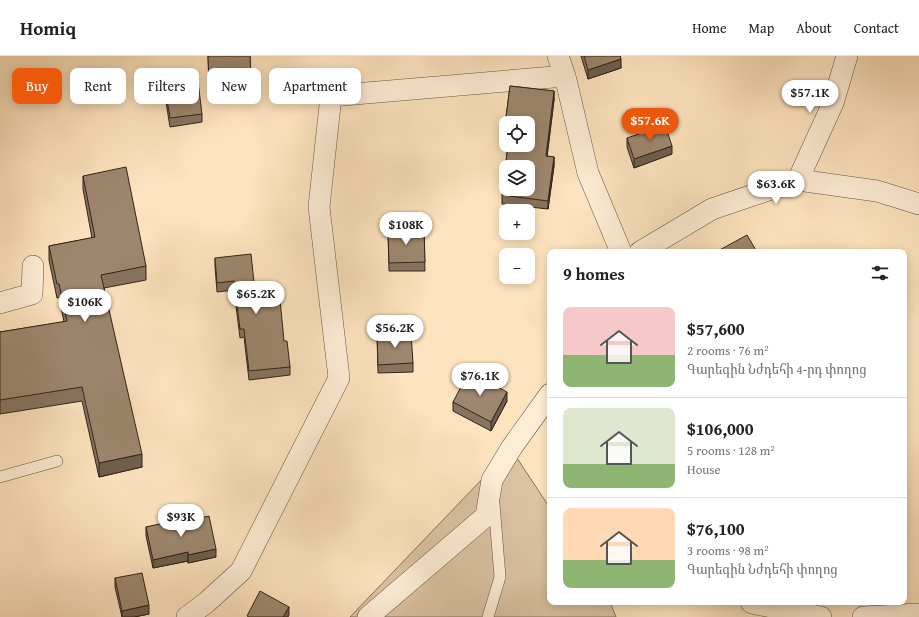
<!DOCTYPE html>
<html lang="en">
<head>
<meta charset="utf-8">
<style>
  :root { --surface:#fff; --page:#f2f2f2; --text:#202124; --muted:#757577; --line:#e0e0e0; --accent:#ea580c }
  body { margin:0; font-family:"Gentium Book Plus","Noto Serif Armenian",serif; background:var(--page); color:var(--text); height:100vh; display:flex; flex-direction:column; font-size:15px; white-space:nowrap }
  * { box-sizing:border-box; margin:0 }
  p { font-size:13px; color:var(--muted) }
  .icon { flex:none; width:22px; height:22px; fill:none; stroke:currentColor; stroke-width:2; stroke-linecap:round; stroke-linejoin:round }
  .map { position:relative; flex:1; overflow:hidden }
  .side { position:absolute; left:547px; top:193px; width:360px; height:356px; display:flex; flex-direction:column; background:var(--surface); border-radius:8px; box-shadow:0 2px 10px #0003 }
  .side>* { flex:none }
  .top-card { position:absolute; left:12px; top:12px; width:380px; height:36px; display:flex; gap:8px }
  .controls { position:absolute; left:499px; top:60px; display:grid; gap:8px }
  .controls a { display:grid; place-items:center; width:36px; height:36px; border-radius:8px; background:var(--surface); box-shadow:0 2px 10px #0003; font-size:20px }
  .price { position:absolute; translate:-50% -34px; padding:0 9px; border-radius:14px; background:#fff; color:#222; font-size:13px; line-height:26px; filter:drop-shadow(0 1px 2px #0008) }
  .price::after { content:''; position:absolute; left:50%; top:24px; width:12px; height:9px; margin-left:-6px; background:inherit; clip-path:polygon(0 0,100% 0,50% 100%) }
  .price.current { background:var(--accent); color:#fff }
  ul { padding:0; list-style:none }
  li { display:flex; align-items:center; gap:12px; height:100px; padding:0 16px }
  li+li { border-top:1px solid var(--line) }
  li span { display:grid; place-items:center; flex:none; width:112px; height:80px; border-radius:8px; color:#555 }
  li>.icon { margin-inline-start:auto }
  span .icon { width:48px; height:48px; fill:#fffc; stroke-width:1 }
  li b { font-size:17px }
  h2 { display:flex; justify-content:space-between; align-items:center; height:48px; padding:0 16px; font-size:17px }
  .pill { padding:0 14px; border-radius:8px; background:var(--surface); box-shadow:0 2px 10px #0003; font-size:14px; line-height:36px }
  .pill.current { background:var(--accent); color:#fff }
  header { display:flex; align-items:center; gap:24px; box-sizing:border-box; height:56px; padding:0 20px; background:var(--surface); border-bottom:1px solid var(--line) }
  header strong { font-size:19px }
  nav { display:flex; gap:22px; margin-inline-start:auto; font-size:14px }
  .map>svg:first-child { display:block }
  .green { fill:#dbc2a2; stroke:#88725c }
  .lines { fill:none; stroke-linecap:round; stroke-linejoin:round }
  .lane-casing { stroke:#665341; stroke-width:12 }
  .street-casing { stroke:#665341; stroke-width:22 }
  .lane { stroke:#feedd5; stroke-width:11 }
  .street { stroke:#feedd5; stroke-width:21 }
  .wall { fill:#87745f; stroke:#342317; fill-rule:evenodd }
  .shaded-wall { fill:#6e5e4d; stroke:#342317 }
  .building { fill:#9d876e; stroke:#342317; fill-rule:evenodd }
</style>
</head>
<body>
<header>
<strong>Homiq</strong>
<nav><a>Home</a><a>Map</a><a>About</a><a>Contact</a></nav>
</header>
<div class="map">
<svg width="919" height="561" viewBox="0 0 919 561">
  <rect width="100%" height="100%" fill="#fde3be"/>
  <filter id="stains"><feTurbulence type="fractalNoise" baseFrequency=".005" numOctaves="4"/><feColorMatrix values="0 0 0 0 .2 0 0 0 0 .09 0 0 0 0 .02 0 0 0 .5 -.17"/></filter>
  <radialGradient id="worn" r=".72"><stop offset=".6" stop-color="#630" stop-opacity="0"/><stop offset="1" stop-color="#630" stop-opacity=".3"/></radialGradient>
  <path class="green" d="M511,393L550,452V546H610L616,561H350Z"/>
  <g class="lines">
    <defs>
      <path id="lane" d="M0,421L57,405
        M488,561L500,521L494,448"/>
      <path id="street" d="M558,0L565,20L588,117L621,196
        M798,124L833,47L847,0
        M640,196L712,153L798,124L877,135L919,148
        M0,247L32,238L33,210
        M751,546L752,547L821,561
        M187,561L207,546L241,515L339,322L319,151L331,40L565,20
        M368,561L486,460L492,424L512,391L550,338
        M863,561L919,558"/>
    </defs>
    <use href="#lane" class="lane-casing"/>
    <use href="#street" class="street-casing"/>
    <use href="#lane" class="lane"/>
    <use href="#street" class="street"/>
  </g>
  <path class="wall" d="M208,0H250L251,34H209Z
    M581,0H620L621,12L588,23Z
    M510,30L554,35V44L547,100L554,101V110L548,153L502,148V139L508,89H528V67H506V86H504V77ZM506,111H528V133H506Z
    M165,31L202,58V66L170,71L165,40Z
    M627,82L672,98L634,112L627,91Z
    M83,120L146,210V224L104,232L142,411L99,421L82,345L0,358V276L64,266L59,241L57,242L49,204V190L92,182L83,133Z
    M424,174L425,215H389L388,175Z
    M215,202L255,236L284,285L290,311V319L249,324L244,281L240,282L234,234L217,236L215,210Z
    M377,278L413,307V316L378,317Z
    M507,345L491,375L453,355V346Z
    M174,468L216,501L188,507V505L153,512L146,480V471Z
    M115,522L149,558L134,561H122L115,531Z"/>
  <path class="shaded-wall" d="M621,3V12L588,23V14Z
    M554,35V44L546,109V100Z
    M672,90V98L634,112V103Z
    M554,101V110L548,153V145Z
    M507,336V345L491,375V366Z
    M142,398V411L99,421V407Z
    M216,493V501L188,507V499Z
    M188,496V505L153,512V504Z
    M149,549V558L134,561H122V555Z
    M289,551V559L288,561H283Z"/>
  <path class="building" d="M208,0H250L251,25L209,26Z
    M584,0H620L621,3L588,14Z
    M198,26L202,58L170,62L165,31Z
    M510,30L554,35L546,100L554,101L548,145L502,139L508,89H528V67H506V77H504ZM506,111H528V133H506Z
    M665,69L672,90L634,103L627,82Z
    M126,111L146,210L101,219L142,398L99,407L82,331L0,344V276L67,265L59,228H57L49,190L95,181L83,120Z
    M424,174L425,206L389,207L388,175Z
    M747,179L757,196H716Z
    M251,198L255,236L279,233L284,285H287L290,311L249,315L244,273H240L234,225L217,227L215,202Z
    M411,277L413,307L378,309L377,278Z
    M469,316L507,336L491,366L453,346Z
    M209,460L216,493L188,499V496L153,504L146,471L173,465L174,468Z
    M142,517L149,549L122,555L115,522Z
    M260,535L289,551L283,561H249L247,560Z"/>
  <rect width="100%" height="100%" filter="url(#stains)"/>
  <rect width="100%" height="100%" fill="url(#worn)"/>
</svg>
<div class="controls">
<a><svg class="icon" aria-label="locate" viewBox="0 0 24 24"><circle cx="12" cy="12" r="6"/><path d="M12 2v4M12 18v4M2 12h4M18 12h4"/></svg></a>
<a><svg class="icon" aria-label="layers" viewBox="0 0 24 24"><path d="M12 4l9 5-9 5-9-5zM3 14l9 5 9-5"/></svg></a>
<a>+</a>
<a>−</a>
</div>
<b class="price" style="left:810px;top:58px">$57.1K</b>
<b class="price current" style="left:650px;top:86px">$57.6K</b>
<b class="price" style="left:776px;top:149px">$63.6K</b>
<b class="price" style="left:406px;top:190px">$108K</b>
<b class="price" style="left:256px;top:259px">$65.2K</b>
<b class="price" style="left:85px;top:267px">$106K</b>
<b class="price" style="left:395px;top:293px">$56.2K</b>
<b class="price" style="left:480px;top:341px">$76.1K</b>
<b class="price" style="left:181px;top:482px">$93K</b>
<div class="top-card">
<a class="pill current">Buy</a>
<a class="pill">Rent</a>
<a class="pill">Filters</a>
<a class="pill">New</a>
<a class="pill">Apartment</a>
</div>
<section class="side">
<h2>9 homes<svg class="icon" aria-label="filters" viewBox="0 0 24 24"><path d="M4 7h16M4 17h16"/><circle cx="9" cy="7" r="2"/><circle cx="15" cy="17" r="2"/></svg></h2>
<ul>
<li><span style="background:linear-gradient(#f6c9c9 60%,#8fb573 0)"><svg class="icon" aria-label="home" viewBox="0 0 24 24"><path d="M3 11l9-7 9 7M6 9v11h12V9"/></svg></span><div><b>$57,600</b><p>2 rooms · 76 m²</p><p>Գարեգին Նժդեհի 4-րդ փողոց</p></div></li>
<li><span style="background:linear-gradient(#dfe7d0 70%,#8fb573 0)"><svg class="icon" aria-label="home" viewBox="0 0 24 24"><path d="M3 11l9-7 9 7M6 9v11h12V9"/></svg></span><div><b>$106,000</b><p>5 rooms · 128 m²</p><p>House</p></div></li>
<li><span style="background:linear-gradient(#ffd9b3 65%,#8fb573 0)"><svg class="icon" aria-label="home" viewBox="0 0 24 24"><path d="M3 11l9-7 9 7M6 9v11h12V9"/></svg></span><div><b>$76,100</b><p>3 rooms · 98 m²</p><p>Գարեգին Նժդեհի փողոց</p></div></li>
</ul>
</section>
</div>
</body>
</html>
